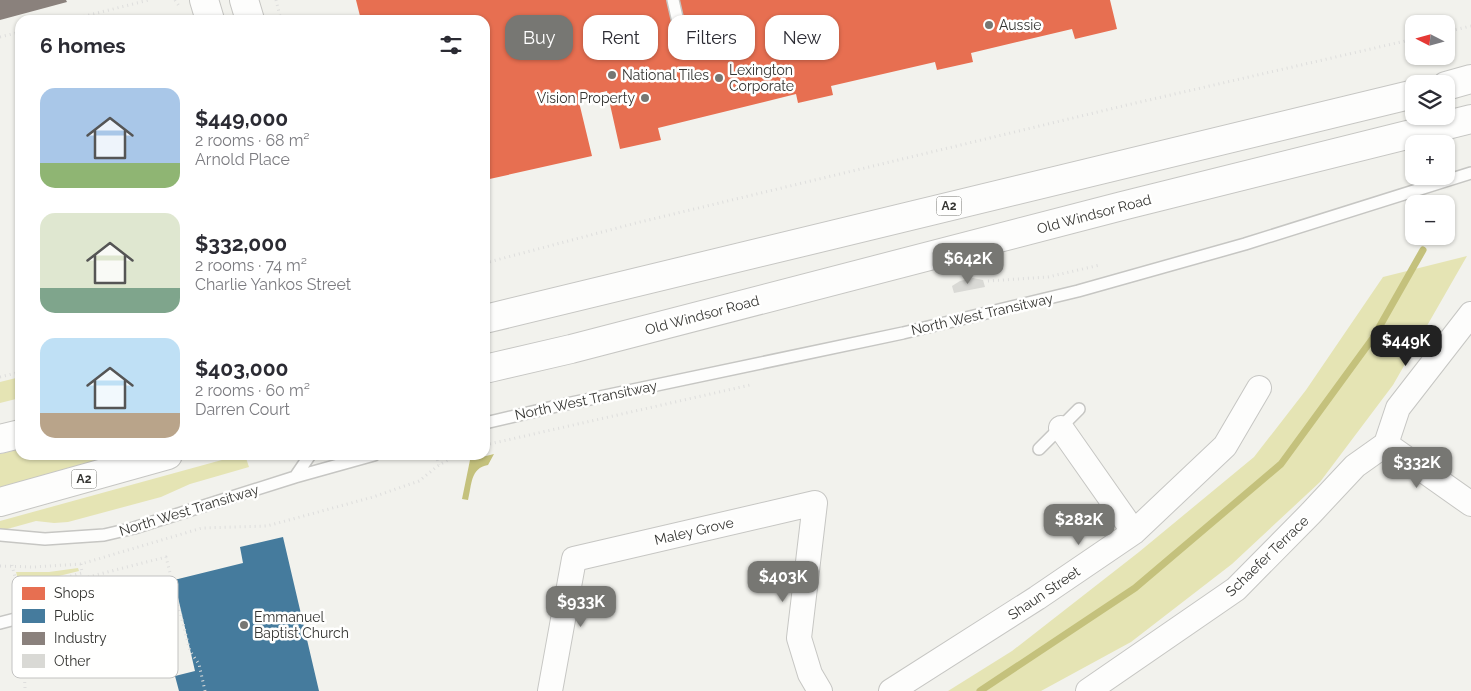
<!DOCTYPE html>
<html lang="en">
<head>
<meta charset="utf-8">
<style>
  :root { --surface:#fff; --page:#f2f2f3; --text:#2b2b33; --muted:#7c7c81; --accent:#777773 }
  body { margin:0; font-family:Raleway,sans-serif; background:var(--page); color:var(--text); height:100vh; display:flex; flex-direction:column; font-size:19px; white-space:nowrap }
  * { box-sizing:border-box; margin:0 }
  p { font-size:16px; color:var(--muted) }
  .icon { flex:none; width:28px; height:28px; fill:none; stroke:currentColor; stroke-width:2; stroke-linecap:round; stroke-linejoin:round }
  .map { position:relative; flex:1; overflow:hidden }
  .sheet { position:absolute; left:15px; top:15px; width:475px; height:445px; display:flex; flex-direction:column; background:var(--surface); border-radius:15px; box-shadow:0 1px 4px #0004 }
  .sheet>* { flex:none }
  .guide { position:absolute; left:505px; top:15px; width:475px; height:45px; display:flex; gap:10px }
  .needle { width:32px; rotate:276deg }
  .buttons { position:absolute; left:1405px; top:15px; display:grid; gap:10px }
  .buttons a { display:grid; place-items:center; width:50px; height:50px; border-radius:10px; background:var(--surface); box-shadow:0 1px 4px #0004; font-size:25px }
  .price { position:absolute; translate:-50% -42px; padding:0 11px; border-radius:10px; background:var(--accent); color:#fff; font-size:16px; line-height:32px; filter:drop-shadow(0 1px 2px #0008) }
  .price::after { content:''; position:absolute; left:50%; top:30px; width:15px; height:11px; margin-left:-8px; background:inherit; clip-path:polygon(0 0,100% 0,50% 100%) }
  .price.selected { background:#222; color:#fff }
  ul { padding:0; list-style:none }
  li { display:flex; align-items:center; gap:15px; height:125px; padding:0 25px }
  li span { display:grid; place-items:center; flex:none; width:140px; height:100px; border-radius:15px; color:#555 }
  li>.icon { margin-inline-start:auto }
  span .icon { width:60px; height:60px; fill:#fffc; stroke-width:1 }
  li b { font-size:21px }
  h2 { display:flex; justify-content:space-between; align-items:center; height:60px; padding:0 25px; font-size:21px }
  .chip { padding:0 18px; border-radius:15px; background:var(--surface); box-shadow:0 1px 4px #0004; font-size:18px; line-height:45px }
  .chip.selected { background:var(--accent); color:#fff }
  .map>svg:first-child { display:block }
  .green { fill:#e5e4b4 }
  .water { fill:#c4c17c }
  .shops { fill:#e76f51 }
  .public { fill:#457b9d }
  .industry { fill:#8a817c }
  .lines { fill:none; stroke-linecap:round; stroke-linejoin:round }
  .stream { stroke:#c4c17c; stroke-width:7 }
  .building { fill:#d9d9d5 }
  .service-casing { stroke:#c6c6c3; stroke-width:14 }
  .minor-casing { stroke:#c6c6c3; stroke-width:26 }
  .tertiary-casing { stroke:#c6c6c3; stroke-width:30 }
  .trunk-casing { stroke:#c6c6c3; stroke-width:30 }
  .path { stroke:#dededd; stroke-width:3; stroke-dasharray:1 4; stroke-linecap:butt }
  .service { stroke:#fdfdfc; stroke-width:11 }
  .minor { stroke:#fdfdfc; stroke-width:24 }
  .tertiary { stroke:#fdfdfc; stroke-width:28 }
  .trunk { stroke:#fdfdfc; stroke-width:28 }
  .poi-dot { fill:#777773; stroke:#fffffe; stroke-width:2 }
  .labels { text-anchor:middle; stroke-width:5; stroke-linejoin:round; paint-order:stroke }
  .shield { fill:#fffffe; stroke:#72726f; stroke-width:1 }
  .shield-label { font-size:12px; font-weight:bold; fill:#353532 }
  .poi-label { font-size:14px; fill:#353532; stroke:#fffffe; text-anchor:start }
  .street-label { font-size:14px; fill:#353532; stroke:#fffffe }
  .key { fill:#fffffe; stroke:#c2c2c1; stroke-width:1 }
  .key-label { font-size:14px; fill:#353532 }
</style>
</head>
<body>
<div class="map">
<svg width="1471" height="691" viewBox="0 0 1471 691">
  <rect width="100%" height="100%" fill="#f2f2ed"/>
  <path class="green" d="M1467,256L1393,385L1320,482L1232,564L1131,642L1041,691H948L1012,651L1139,552L1254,457L1306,390L1383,277Z
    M20,377V398L0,403V382Z
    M20,449V455H124L0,488V454Z
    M240,455H245L249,467L190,484L161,497L68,522L54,523L36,521L0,531V521Z
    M78,568L79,571L43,580L46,597L24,602L16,572H49Z"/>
  <path class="water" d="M494,454L488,465C470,468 472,485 468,500L462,499L470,460Z"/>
  <path class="shops" d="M356,0H1110L1117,29L1075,39L1072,29L971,53L973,62L937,70L935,62L831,86L833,95L798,103L796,94L658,128L661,140L620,149L607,91L578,98L592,156L485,180V20H361Z"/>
  <path class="public" d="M283,537L319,691H179L175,676L195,671L174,580L243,563L240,547Z"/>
  <path class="industry" d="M0,0H66L67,2L0,20Z"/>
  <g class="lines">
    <path class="stream" d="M980,691L1135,588L1281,464L1373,338L1423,250"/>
  </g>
  <path class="building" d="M973,278L983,280L985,287L954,293L952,286L960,281Z"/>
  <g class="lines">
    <defs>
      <path id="service" d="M673,0L681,35
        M485,423L557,406L903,333L1078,291L1245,244L1471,173
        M1039,449L1079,409
        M295,477L310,455
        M0,535L45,539L104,535L134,528L295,477L374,455
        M0,623L85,601"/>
      <path id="minor" d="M1061,428L1134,532
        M1386,444L1398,408L1471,314
        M1386,444L1471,504
        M550,691L574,559L815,503L799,638L810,674L820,691
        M891,691L1037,598L1134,532L1225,446L1259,388
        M1088,691L1236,589L1311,513L1355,466L1386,444"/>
      <path id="tertiary" d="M204,0L210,20
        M244,0L250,20"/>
      <path id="trunk" d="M1446,86L1471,79
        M485,319L1414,94
        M485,369L571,349L1122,206L1471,119
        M0,439L20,434
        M0,502L168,455"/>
    </defs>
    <use href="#service" class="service-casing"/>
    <use href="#minor" class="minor-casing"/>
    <use href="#tertiary" class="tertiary-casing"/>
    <use href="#trunk" class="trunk-casing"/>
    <path class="path" d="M175,0L179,6
      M276,0L281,20
      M69,20L149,0
      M1446,32L1471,26
      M0,37L20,32
      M485,263L636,223L1127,105L1414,39
      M988,281L1048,277L1100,265
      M0,377L20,372
      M485,445L750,385
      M436,455L439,465
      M81,564L82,573L60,579L61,584L166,557L190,651L199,664L205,691
      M12,565L21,601
      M0,566L34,567L81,564L202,528L267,526L373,497L419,481L439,465L457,455
      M25,688L24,669L28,633"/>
    <use href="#service" class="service"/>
    <use href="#minor" class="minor"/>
    <use href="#tertiary" class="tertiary"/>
    <use href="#trunk" class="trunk"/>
  </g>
  <g class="poi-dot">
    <circle cx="989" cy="25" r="5"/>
    <circle cx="612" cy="75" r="5"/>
    <circle cx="719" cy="78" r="5"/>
    <circle cx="645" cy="98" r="5"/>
    <circle cx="244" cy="625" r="5"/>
  </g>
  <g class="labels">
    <g class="shield">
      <rect x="936.5" y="196.5" width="25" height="19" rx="4"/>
      <rect x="71.5" y="469.5" width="25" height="19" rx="4"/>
    </g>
    <g class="shield-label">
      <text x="949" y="210">A2</text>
      <text x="84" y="483">A2</text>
    </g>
    <g class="poi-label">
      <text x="999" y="30">Aussie</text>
      <text x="729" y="75">Lexington<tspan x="729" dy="16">Corporate</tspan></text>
      <text x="622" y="80">National Tiles</text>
      <text x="635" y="103" text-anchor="end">Vision Property</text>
      <text x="254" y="622">Emmanuel<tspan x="254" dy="16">Baptist Church</tspan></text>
    </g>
    <g class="street-label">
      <text transform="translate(1094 214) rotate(-15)" y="5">Old Windsor Road</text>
      <text transform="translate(982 314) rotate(-13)" y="5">North West Transitway</text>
      <text transform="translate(702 315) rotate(-15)" y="5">Old Windsor Road</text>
      <text transform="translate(586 400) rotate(-12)" y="5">North West Transitway</text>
      <text transform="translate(189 510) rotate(-17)" y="5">North West Transitway</text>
      <text transform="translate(694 531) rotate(-13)" y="5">Maley Grove</text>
      <text transform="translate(1267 556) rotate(-44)" y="5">Schaefer Terrace</text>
      <text transform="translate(1044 593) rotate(-34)" y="5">Shaun Street</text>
    </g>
  </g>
  <rect x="12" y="576" width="166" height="102" rx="8" class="key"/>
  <rect x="22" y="587" width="23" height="13" fill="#e76f51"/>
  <rect x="22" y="609" width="23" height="14" fill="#457b9d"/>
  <rect x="22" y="632" width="23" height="13" fill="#8a817c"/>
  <rect x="22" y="654" width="23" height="14" fill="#d9d9d5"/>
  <g class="key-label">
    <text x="54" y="598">Shops</text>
    <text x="54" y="621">Public</text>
    <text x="54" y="643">Industry</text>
    <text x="54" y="666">Other</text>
  </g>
</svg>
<div class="buttons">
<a><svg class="needle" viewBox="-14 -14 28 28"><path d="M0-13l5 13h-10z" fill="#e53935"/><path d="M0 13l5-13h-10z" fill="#7c7c81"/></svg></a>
<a><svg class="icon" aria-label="layers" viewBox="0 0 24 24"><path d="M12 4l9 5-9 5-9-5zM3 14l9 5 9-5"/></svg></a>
<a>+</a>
<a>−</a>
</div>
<b class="price" style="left:968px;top:285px">$642K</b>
<b class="price selected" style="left:1406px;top:367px">$449K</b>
<b class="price" style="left:1417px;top:489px">$332K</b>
<b class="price" style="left:1079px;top:546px">$282K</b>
<b class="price" style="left:783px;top:603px">$403K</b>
<b class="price" style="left:581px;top:628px">$933K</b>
<div class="guide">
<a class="chip selected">Buy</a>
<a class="chip">Rent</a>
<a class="chip">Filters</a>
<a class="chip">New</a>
</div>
<section class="sheet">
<h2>6 homes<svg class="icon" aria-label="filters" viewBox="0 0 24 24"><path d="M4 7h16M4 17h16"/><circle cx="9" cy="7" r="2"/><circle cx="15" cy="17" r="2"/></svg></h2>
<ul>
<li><span style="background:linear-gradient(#a9c7e8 75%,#8fb573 0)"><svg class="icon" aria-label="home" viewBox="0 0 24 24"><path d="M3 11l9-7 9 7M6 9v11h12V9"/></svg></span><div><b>$449,000</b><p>2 rooms · 68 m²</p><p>Arnold Place</p></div></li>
<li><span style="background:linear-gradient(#dfe7d0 75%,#7fa58c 0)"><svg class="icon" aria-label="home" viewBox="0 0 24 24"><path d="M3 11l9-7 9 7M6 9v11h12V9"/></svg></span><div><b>$332,000</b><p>2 rooms · 74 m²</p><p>Charlie Yankos Street</p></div></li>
<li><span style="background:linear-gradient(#bfe0f5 75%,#b9a48a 0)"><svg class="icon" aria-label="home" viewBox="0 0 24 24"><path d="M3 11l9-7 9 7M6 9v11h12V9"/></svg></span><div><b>$403,000</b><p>2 rooms · 60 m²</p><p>Darren Court</p></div></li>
</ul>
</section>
</div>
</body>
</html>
